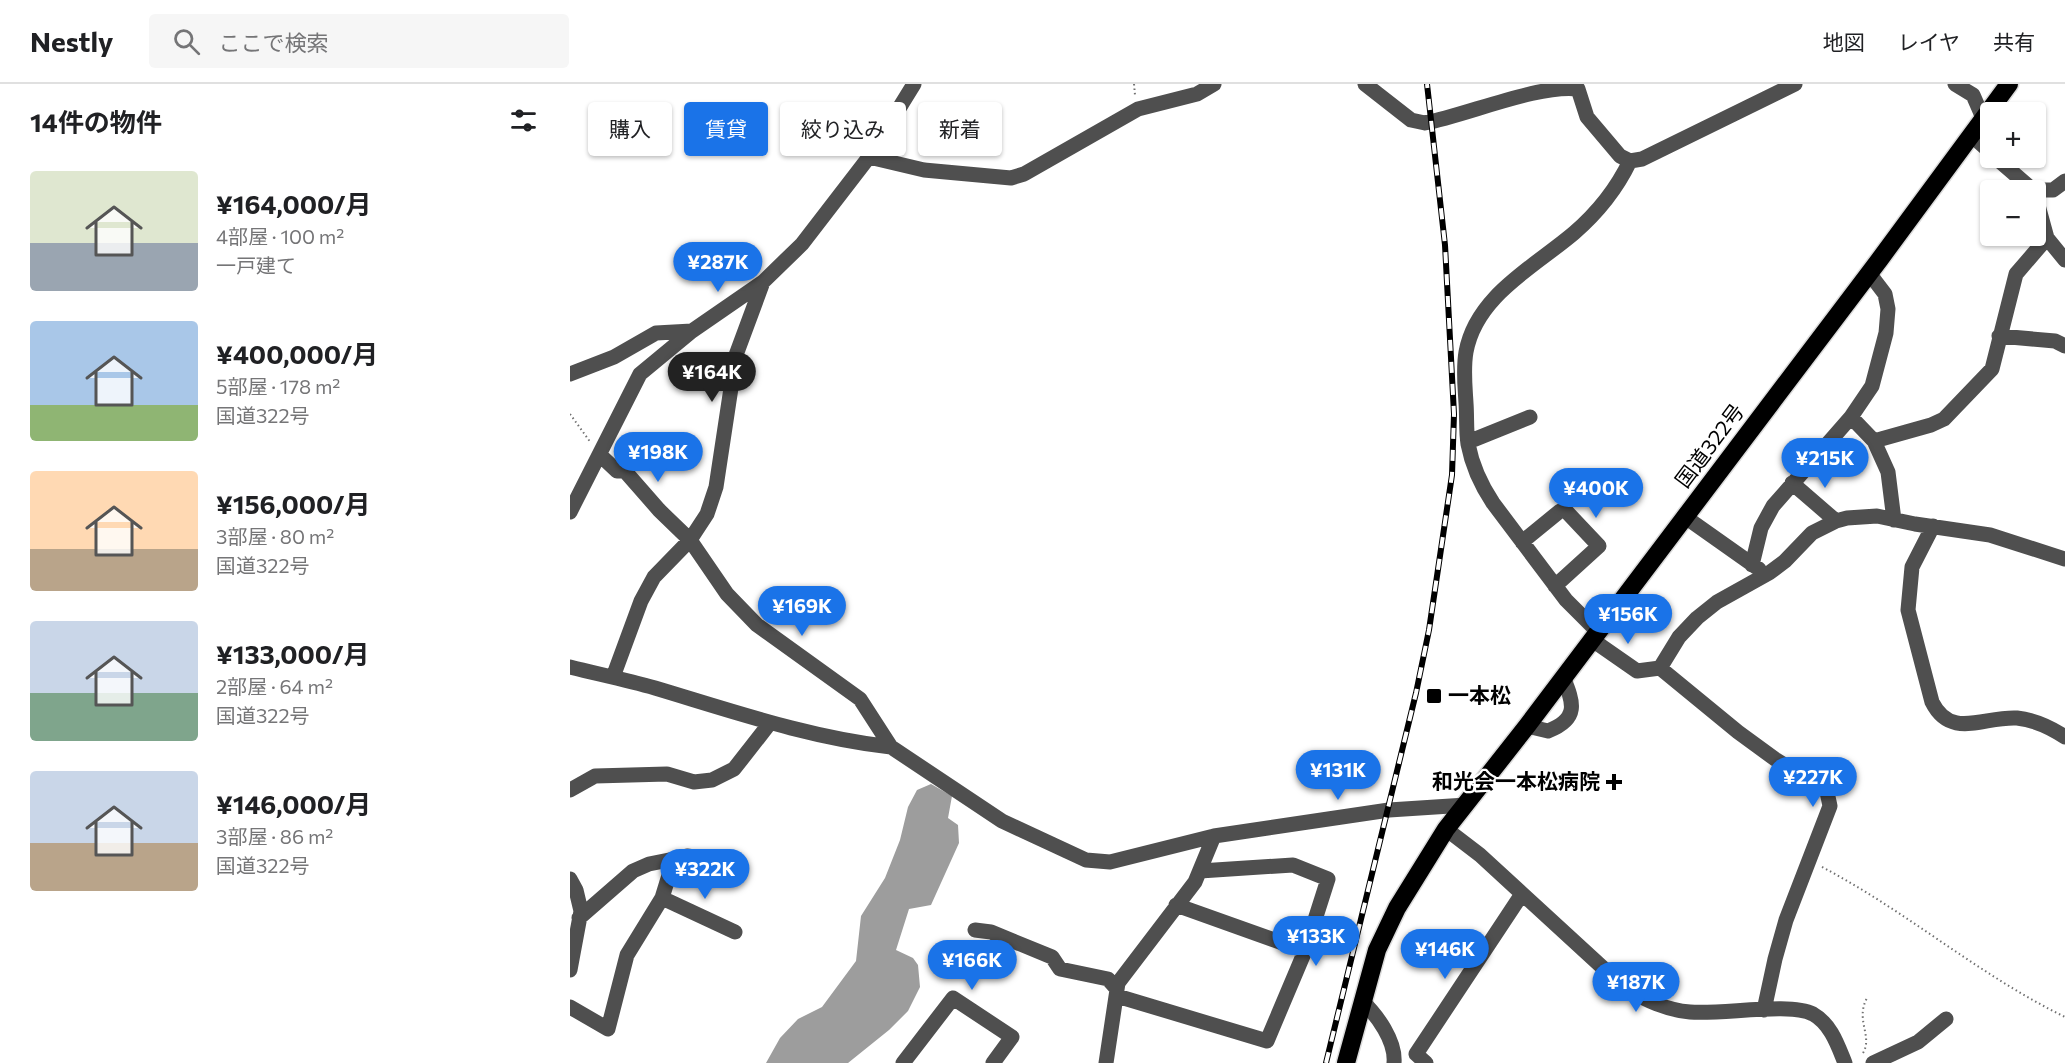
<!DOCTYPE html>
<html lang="ja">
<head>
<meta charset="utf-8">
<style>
  :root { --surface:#fff; --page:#f6f6f6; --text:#202124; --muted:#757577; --line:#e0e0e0; --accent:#1a73e8 }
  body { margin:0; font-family:Commissioner,"Noto Sans JP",sans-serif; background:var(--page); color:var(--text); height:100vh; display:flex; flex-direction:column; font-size:22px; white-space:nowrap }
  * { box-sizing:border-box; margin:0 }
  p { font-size:20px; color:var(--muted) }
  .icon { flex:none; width:33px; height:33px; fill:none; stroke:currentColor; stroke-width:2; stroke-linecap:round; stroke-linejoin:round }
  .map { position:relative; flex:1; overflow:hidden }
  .details { display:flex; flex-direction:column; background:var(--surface); width:570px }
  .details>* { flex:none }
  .banner { position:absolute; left:18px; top:18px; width:570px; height:54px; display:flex; gap:12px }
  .tools { position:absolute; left:1410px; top:18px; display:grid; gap:12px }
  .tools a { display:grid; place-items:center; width:66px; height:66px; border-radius:6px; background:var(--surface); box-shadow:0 2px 4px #0004; font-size:30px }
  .price { position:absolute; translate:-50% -51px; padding:0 14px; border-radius:21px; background:var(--accent); color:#fff; font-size:20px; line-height:39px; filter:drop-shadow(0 2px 3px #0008) }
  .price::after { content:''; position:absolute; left:50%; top:36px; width:18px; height:14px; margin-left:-9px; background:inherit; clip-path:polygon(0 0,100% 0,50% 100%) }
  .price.on { background:#222; color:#fff }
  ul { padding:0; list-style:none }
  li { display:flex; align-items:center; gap:18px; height:150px; padding:0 30px }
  li span { display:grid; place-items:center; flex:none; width:168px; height:120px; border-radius:6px; color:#555 }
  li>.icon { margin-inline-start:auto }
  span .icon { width:72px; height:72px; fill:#fffc; stroke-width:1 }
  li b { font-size:26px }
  h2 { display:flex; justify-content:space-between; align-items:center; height:72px; padding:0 30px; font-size:26px }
  .tag { padding:0 21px; border-radius:6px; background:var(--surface); box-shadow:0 2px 4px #0004; font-size:21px; line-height:54px }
  .tag.on { background:var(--accent); color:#fff }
  header { display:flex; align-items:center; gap:36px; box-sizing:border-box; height:84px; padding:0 30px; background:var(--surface); border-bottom:2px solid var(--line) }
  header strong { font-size:28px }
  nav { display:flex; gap:33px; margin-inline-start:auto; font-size:21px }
  .search { width:420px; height:54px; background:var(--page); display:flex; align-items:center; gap:15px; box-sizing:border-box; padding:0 21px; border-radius:6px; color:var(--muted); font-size:22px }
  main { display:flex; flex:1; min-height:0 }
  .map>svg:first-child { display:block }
  .water { fill:#9d9d9d }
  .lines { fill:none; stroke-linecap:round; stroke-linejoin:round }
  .highway-casing { stroke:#dbdbdb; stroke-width:21 }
  .path { stroke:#717171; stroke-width:2; stroke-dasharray:1.5 3; stroke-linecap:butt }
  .minor { stroke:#4f4f4f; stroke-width:15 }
  .highway { stroke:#000; stroke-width:18 }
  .rail-casing { stroke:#000; stroke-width:6 }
  .rail { stroke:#fff; stroke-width:4; stroke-dasharray:11; stroke-linecap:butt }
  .poi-dot { fill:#000; stroke:#fff; stroke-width:2 }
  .labels { text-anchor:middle; stroke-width:4.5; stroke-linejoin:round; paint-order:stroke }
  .street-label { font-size:21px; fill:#000; stroke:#fff }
  .poi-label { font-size:21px; font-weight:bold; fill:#000; stroke:#fff; text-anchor:start }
</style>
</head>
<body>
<header>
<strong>Nestly</strong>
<div class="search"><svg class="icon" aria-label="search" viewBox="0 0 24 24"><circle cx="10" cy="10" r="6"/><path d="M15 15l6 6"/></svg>ここで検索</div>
<nav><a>地図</a><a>レイヤ</a><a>共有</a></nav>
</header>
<main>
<section class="details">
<h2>14件の物件<svg class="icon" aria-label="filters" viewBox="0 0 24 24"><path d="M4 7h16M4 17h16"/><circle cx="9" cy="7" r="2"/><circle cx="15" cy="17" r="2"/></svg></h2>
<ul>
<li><span style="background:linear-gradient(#dfe7d0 60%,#9aa5b1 0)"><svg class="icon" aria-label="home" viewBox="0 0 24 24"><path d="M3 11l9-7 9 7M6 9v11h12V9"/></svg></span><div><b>¥164,000/月</b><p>4部屋 · 100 m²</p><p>一戸建て</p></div></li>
<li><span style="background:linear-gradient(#a9c7e8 70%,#8fb573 0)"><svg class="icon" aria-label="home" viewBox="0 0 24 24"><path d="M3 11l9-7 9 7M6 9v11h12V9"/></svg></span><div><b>¥400,000/月</b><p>5部屋 · 178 m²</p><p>国道322号</p></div></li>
<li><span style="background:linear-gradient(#ffd9b3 65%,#b9a48a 0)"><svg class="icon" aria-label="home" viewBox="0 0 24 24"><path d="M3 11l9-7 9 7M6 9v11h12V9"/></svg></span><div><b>¥156,000/月</b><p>3部屋 · 80 m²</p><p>国道322号</p></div></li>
<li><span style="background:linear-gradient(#c9d6e8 60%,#7fa58c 0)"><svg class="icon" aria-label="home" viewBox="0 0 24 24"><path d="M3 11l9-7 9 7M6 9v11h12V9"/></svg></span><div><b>¥133,000/月</b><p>2部屋 · 64 m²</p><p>国道322号</p></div></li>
<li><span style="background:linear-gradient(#c9d6e8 60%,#b9a48a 0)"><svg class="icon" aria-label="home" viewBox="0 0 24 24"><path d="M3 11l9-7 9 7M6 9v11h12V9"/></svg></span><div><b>¥146,000/月</b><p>3部屋 · 86 m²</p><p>国道322号</p></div></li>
</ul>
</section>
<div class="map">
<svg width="1495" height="979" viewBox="0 0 1495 979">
  <rect width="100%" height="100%" fill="#fff"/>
  <path class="water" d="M361,700L382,712L378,734L388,741L389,759L361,821L339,825L326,866L343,874L348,881L350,903L338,927L319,946L278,979H196L210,954L228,935L252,923L286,877L291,832L315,794L330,756L338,723L347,706Z"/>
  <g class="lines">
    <defs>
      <path id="highway" d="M776,979L807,866L827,824L876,745L957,642L1310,175L1439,0"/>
    </defs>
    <use href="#highway" class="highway-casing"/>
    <path class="path" d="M564,0L565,11
      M0,330L21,359
      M1252,783C1336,827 1409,891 1495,933
      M1293,969C1303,952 1285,936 1297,914"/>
    <path class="minor" d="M795,0L841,36L855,39C897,31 969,0 1008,5L1017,33L1050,72L1060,77L1072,75L1225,0
      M1385,0L1403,11L1413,34
      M1401,51L1420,68
      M299,73L354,86L441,94L454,90L568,25L627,10L644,0
      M1426,74L1463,106H1483L1495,97
      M1477,154L1495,176
      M1429,252L1485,257L1495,262
      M0,290L44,273L86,249L122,247
      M1281,333L1302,302L1316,249L1318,225L1315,210L1299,189
      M898,358L960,333
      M30,371L47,387L54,386L89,426L120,456L157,510L187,541L290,615L321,663L432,737L516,776L540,778L644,752L819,726L896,721
      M1222,399L1266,437
      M0,428L70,290L122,247L193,198L232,160L299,73L344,0
      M1114,432L1189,485
      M1324,436L1318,388L1304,357L1361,341L1374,335L1422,285L1446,190L1477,154L1466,114
      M1363,442L1342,483L1338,526L1362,618C1381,656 1414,632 1447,634C1465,636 1480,643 1495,653
      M952,458L990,427H996L1029,462L985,502
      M1182,481L1191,444L1203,422L1281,333L1304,357
      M1027,547L996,516L923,419C911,401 902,381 898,360C896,347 897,332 896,319C895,302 893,285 896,268C906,212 964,183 1004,149C1026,130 1047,104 1060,77
      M1021,555L1067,587L1090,584L1168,648L1205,675L1257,708L1260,722L1216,836L1205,875L1194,926
      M0,583C28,590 57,596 85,604C162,627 240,654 321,663
      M1090,584L1109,553L1127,534L1147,518L1199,489L1215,477L1242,449L1266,437L1277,434L1307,432L1345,440L1420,451L1495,475
      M43,593L71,517L84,493L120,456L137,430L146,403L166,271L193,198
      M957,642L978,647C1009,635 1004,619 993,593
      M0,706L25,692L97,690L124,698L142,696L164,685L200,639
      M876,745L910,771L1056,905C1076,916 1096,926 1120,928C1151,931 1220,918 1243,930C1261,940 1268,962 1275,979
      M0,795L6,806L11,827L0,886
      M92,814L165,848
      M606,821L735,867
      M9,834L63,787L79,780L104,775
      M405,846L421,848L482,873L490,885L538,895L546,904
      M547,912L697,957L735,867L758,795L723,781L630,787
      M792,917C807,931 826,957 824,979
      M0,923L38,945L57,871L92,814L104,775L117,772L140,775
      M333,979L383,914L442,953L423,979
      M536,979L548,899L625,798L644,752
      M856,979L846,970L952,810
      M1303,979L1348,958L1376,935"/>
    <use href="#highway" class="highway"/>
    <defs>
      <path id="rail" d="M756,979L846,609L859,546L882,391L884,330L875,161L857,0"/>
    </defs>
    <use href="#rail" class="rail-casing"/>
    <use href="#rail" class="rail"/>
  </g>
  <g class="poi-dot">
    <rect x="856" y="604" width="16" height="16" rx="3"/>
    <path d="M1041 689h6v6h6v6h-6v6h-6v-6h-6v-6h6z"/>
  </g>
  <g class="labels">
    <g class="street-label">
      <text transform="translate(1140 362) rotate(-53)" y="7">国道322号</text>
    </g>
    <g class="poi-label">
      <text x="878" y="619">一本松</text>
      <text x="1030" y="705" text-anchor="end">和光会一本松病院</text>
    </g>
  </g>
</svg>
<div class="tools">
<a>+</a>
<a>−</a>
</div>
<b class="price" style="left:148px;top:209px">¥287K</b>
<b class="price on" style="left:142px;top:319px">¥164K</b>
<b class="price" style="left:88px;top:399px">¥198K</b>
<b class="price" style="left:1255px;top:405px">¥215K</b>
<b class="price" style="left:1026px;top:435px">¥400K</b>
<b class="price" style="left:232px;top:553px">¥169K</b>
<b class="price" style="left:1058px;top:561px">¥156K</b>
<b class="price" style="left:768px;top:717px">¥131K</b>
<b class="price" style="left:1243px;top:724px">¥227K</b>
<b class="price" style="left:135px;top:816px">¥322K</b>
<b class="price" style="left:746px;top:883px">¥133K</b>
<b class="price" style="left:875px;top:896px">¥146K</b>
<b class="price" style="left:402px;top:907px">¥166K</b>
<b class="price" style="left:1066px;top:929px">¥187K</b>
<div class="banner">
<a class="tag">購入</a>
<a class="tag on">賃貸</a>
<a class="tag">絞り込み</a>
<a class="tag">新着</a>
</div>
</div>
</main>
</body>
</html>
